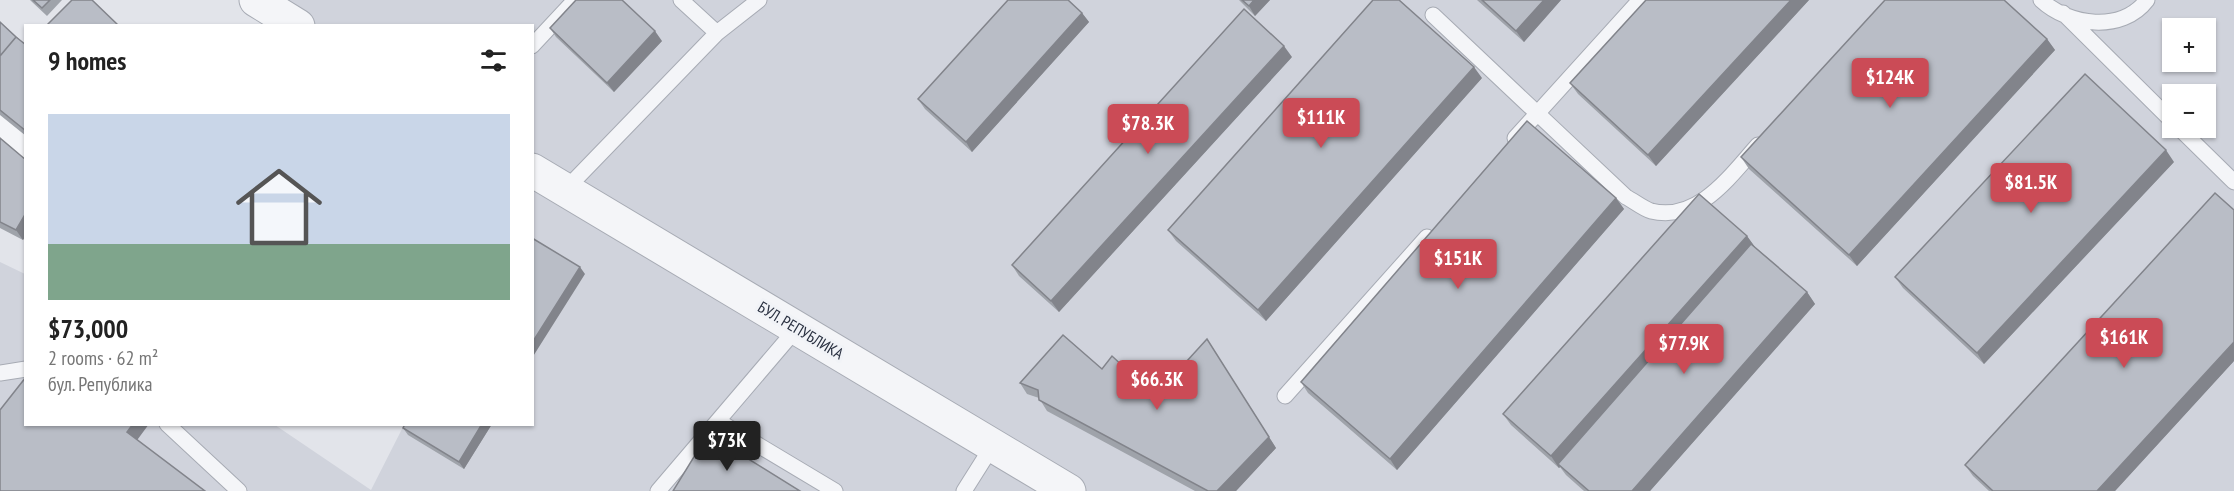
<!DOCTYPE html>
<html lang="en">
<head>
<meta charset="utf-8">
<style>
  :root { --surface:#fff; --page:#f2f2f2; --text:#222; --muted:#767676; --line:#e0e0e0; --accent:#cb4b56 }
  body { margin:0; font-family:"PT Sans Narrow",sans-serif; background:var(--page); color:var(--text); height:100vh; display:flex; flex-direction:column; font-size:22px; white-space:nowrap }
  * { box-sizing:border-box; margin:0 }
  p { font-size:20px; color:var(--muted) }
  .icon { flex:none; width:33px; height:33px; fill:none; stroke:currentColor; stroke-width:2; stroke-linecap:round; stroke-linejoin:round }
  .map { position:relative; flex:1; overflow:hidden }
  .panel { position:absolute; left:24px; top:24px; width:510px; height:402px; display:flex; flex-direction:column; background:var(--surface); border-radius:0px; box-shadow:0 2px 4px #0004 }
  .panel>* { flex:none }
  .controls { position:absolute; left:2162px; top:18px; display:grid; gap:12px }
  .controls a { display:grid; place-items:center; width:54px; height:54px; border-radius:0px; background:var(--surface); box-shadow:0 2px 4px #0004; font-size:30px }
  .price { position:absolute; translate:-50% -51px; padding:0 14px; border-radius:6px; background:var(--accent); color:#fff; font-size:20px; line-height:39px; filter:drop-shadow(0 2px 3px #0008) }
  .price::after { content:''; position:absolute; left:50%; top:36px; width:18px; height:14px; margin-left:-9px; background:inherit; clip-path:polygon(0 0,100% 0,50% 100%) }
  .price.active { background:#222; color:#fff }
  ul { padding:0; list-style:none }
  li { display:grid; align-content:center; gap:12px; height:318px; padding:0 24px }
  li+li { border-top:2px solid var(--line) }
  li span { display:grid; place-items:center; height:186px; border-radius:0px; color:#555 }
  li>.icon { margin-inline-start:auto }
  span .icon { width:108px; height:108px; fill:#fffc; stroke-width:1 }
  li b { font-size:26px }
  h2 { display:flex; justify-content:space-between; align-items:center; height:72px; padding:0 24px; font-size:26px }
  .map>svg:first-child { display:block }
  .built { fill:#d0d3dc; fill-rule:evenodd }
  .lines { fill:none; stroke-linecap:round; stroke-linejoin:round }
  .service-casing { stroke:#a7abb4; stroke-width:17 }
  .minor-casing { stroke:#a7abb4; stroke-width:31 }
  .tertiary-casing { stroke:#a7abb4; stroke-width:35 }
  .service { stroke:#f4f5f8; stroke-width:15 }
  .minor { stroke:#f4f5f8; stroke-width:28 }
  .tertiary { stroke:#f4f5f8; stroke-width:33 }
  .wall { fill:#9fa3aa }
  .shaded-wall { fill:#82848b }
  .building { fill:#b9bdc6; stroke:#82848b; stroke-width:1.5 }
  .labels { text-anchor:middle; stroke-width:6; stroke-linejoin:round; paint-order:stroke }
  .street-label { font-size:16px; fill:#2a3141; stroke:#f1f3f7 }
</style>
</head>
<body>
<div class="map">
<svg width="2234" height="491" viewBox="0 0 2234 491">
  <rect width="100%" height="100%" fill="#e2e4ea"/>
  <path class="built" d="M255,0H2234V491H0V262L25,274L26,424L275,425L371,490L404,425L532,424V26L289,25ZM2172,28H2205V62H2172ZM2172,94H2205V128H2172Z"/>
  <g class="lines">
    <defs>
      <path id="service" d="M681,0L717,33
        M2041,0C2069,26 2122,33 2147,0
        M2063,13L2172,121
        M1433,15L1626,197C1634,201 1642,208 1651,211C1698,223 1731,175 1758,145
        M532,46L575,0
        M2179,128L2234,182
        M1515,138L1640,0
        M566,189L717,33L759,0
        M0,373L26,369
        M1285,396L1427,237
        M718,421L835,491
        M167,424L239,491
        M658,491L797,328
        M964,491L993,445"/>
      <path id="minor" d="M0,127L26,150"/>
      <path id="tertiary" d="M256,0L298,26
        M532,170L1069,491"/>
    </defs>
    <use href="#service" class="service-casing"/>
    <use href="#minor" class="minor-casing"/>
    <use href="#tertiary" class="tertiary-casing"/>
    <use href="#service" class="service"/>
    <use href="#minor" class="minor"/>
    <use href="#tertiary" class="tertiary"/>
  </g>
  <path class="wall" d="M30,0H62L47,16Z
    M1239,0H1270L1255,16Z
    M1477,0H1561L1524,42Z
    M1646,0H1809L1656,166L1578,94L1570,83Z
    M1082,13L1089,22L972,152L925,109L918,99Z
    M0,22L26,45V136L0,115Z
    M550,28L662,41L614,92L556,37Z
    M2047,39L2055,50L1857,266L1749,169L1741,157Z
    M1292,57L1059,312L1019,276L1012,265Z
    M1482,78L1266,321L1176,241L1168,230Z
    M0,138L26,160V235L23,240L0,228Z
    M2174,162L1984,364L1903,288L1895,277Z
    M1616,198L1624,209L1397,470L1308,393L1301,382Z
    M1747,236L1754,246L1807,292L1815,304L1650,491H1584L1566,475L1560,467L1559,468L1511,425L1503,414Z
    M1214,350L1276,448L1236,491H1195L1047,411L1039,398L1027,394L1020,383L1102,369L1155,396Z
    M2234,361L2115,491H1989L1973,476L1965,465Z
    M492,424L464,469L408,435L403,428Z"/>
  <path class="shaded-wall" d="M1254,0H1270L1255,16L1249,6Z
    M1544,0H1561L1524,42L1516,31Z
    M1791,0H1809L1656,166L1648,155Z
    M1082,13L1089,22L972,152L966,142Z
    M655,31L662,41L614,92L607,83Z
    M2047,39L2055,50L1857,266L1849,255Z
    M1284,46L1292,57L1059,312L1051,301Z
    M1474,67L1482,78L1266,321L1258,310Z
    M2166,150L2174,162L1984,364L1977,353Z
    M1616,198L1624,209L1397,470L1390,459Z
    M26,213V235L23,240L16,230Z
    M1747,236L1755,247L1558,464L1560,467L1559,468L1551,456Z
    M580,267L585,274L532,358V343Z
    M1807,292L1815,304L1650,491H1632Z
    M1207,339L1276,448L1236,491H1217Z
    M2234,342V361L2115,491H2097Z
    M133,424H149L135,443L127,432Z
    M482,424H492L464,469L459,462Z"/>
  <path class="building" d="M33,0H50L42,8Z
    M72,0H92L119,26H46Z
    M576,0H622L655,31L607,83L550,28Z
    M1008,0H1068L1082,13L966,142L918,99Z
    M1242,0H1254L1249,6Z
    M1373,0H1399L1474,67L1258,310L1168,230Z
    M1482,0H1544L1516,31Z
    M1646,0H1791L1648,155L1570,83Z
    M1885,0H2004L2047,39L1849,255L1741,157Z
    M1244,9L1284,46L1051,301L1012,265Z
    M0,22L16,37L0,56Z
    M16,37L26,45V131L0,110V56Z
    M2085,74L2166,150L1977,353L1895,277Z
    M1527,121L1616,198L1390,459L1301,382Z
    M0,138L26,160V213L16,230L0,222Z
    M2215,193L2234,210V342L2097,491H1993L1965,465Z
    M1699,194L1747,236L1551,456L1503,414Z
    M532,238L580,267L532,343Z
    M1751,244L1807,292L1632,491H1589L1558,464Z
    M1063,335L1102,369L1112,356L1155,396L1207,339L1269,437L1217,491H1208L1039,400L1038,390L1020,383Z
    M26,377V424H133L127,432L205,491H0V410Z
    M405,424H482L459,462L403,428Z
    M708,434L800,491H673Z"/>
  <g class="labels">
    <g class="street-label">
      <text transform="translate(801 330) rotate(31)" y="6">БУЛ. РЕПУБЛИКА</text>
    </g>
  </g>
</svg>
<div class="controls">
<a>+</a>
<a>−</a>
</div>
<b class="price" style="left:1890px;top:109px">$124K</b>
<b class="price" style="left:1321px;top:149px">$111K</b>
<b class="price" style="left:1148px;top:155px">$78.3K</b>
<b class="price" style="left:2031px;top:214px">$81.5K</b>
<b class="price" style="left:1458px;top:290px">$151K</b>
<b class="price" style="left:2124px;top:369px">$161K</b>
<b class="price" style="left:1684px;top:375px">$77.9K</b>
<b class="price" style="left:1157px;top:411px">$66.3K</b>
<b class="price active" style="left:727px;top:472px">$73K</b>
<section class="panel">
<h2>9 homes<svg class="icon" aria-label="filters" viewBox="0 0 24 24"><path d="M4 7h16M4 17h16"/><circle cx="9" cy="7" r="2"/><circle cx="15" cy="17" r="2"/></svg></h2>
<ul>
<li><span style="background:linear-gradient(#c9d6e8 70%,#7fa58c 0)"><svg class="icon" aria-label="home" viewBox="0 0 24 24"><path d="M3 11l9-7 9 7M6 9v11h12V9"/></svg></span><div><b>$73,000</b><p>2 rooms · 62 m²</p><p>бул. Република</p></div></li>
</ul>
</section>
</div>
</body>
</html>
